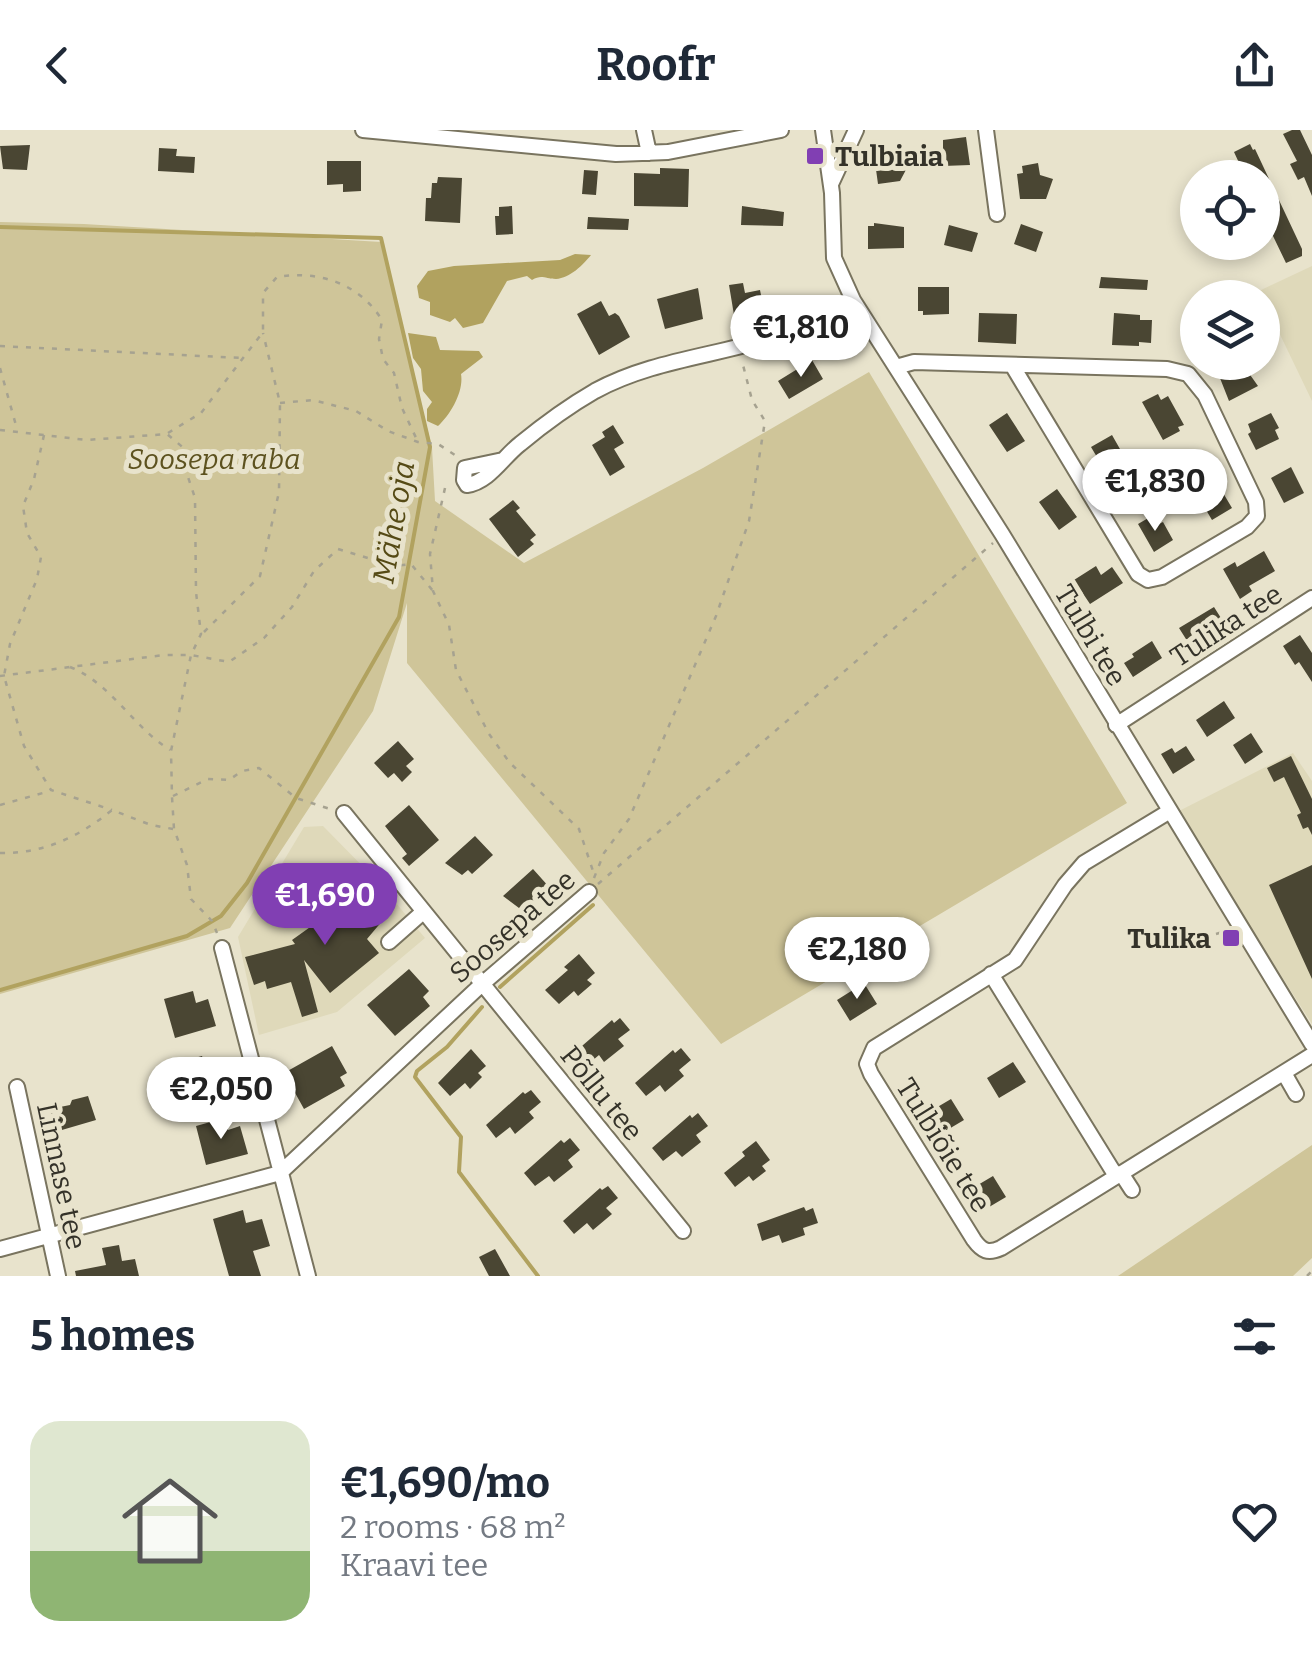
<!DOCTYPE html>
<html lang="en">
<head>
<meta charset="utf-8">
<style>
  :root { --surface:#fff; --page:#f6f6f7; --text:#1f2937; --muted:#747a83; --line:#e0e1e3; --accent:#813fb3 }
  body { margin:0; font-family:Bitter,serif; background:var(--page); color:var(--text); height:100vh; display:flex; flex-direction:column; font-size:38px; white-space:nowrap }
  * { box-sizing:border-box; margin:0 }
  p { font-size:32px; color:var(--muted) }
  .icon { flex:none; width:55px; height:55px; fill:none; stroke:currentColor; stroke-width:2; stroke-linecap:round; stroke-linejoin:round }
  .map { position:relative; height:1146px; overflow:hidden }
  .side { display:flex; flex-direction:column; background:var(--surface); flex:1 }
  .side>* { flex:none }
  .fabs { position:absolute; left:1180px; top:30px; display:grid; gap:20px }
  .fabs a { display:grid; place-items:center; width:100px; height:100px; border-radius:50%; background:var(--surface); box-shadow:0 5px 15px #0003; font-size:50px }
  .price { position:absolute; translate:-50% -85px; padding:0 22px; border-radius:35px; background:#fff; color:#222; font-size:32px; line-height:65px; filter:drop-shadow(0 2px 5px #0008) }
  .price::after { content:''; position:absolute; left:50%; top:60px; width:30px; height:22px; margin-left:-15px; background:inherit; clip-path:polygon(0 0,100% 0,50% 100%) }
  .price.selected { background:var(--accent); color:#fff }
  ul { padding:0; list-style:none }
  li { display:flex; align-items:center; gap:30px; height:250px; padding:0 30px }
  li+li { border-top:2px solid var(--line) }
  li span { display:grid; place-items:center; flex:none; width:280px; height:200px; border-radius:30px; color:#555 }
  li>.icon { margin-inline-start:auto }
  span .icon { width:120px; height:120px; fill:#fffc; stroke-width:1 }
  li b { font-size:42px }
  h2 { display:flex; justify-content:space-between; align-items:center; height:120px; padding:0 30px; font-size:42px }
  header { display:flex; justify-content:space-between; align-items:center; height:130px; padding:0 30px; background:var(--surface); font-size:45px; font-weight:700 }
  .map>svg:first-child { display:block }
  .built { fill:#dfd9ba }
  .green { fill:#cfc599 }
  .water { fill:#b1a25f }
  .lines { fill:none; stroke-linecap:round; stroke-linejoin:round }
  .stream { stroke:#b1a25f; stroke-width:4 }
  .building { fill:#4a4633 }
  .minor-casing { stroke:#79745f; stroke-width:18 }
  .path { stroke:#a6a290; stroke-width:2.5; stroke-dasharray:5 8; stroke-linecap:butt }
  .minor { stroke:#fff; stroke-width:14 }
  .poi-dot { fill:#813fb3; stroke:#e8e3cc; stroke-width:4 }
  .labels { text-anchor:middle; stroke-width:10; stroke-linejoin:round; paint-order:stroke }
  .poi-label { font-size:28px; font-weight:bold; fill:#343229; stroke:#e8e3cc; text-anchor:start }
  .park-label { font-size:28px; font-style:italic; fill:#5d521f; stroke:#e8e3cc }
  .street-label { font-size:28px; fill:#343229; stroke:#e8e3cc }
  .water-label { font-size:30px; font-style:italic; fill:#554a15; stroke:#e8e3cc }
</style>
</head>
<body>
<header><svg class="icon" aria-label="back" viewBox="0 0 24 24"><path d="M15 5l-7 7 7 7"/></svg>Roofr<svg class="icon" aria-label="share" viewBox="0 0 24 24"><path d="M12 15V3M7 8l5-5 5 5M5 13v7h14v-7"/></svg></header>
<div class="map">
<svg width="1312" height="1146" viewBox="0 0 1312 1146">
  <rect width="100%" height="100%" fill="#e8e3cc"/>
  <path class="built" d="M1312,136V271L1259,161Z
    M1293,623L1312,651V894L1177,682Z
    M323,696L381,755L425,808L337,882L259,905L238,807L304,697Z"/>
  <path class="green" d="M0,92L84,94L381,112L432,318L435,371L524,433L703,338L869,242L1127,673L721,914L407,533V473L373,581L230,798L0,864Z
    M1312,1015V1128L1293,1146H1118Z"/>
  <path class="water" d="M575,124L591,125C583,135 570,148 556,149C545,149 542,144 532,150L527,146L507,151L483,193L463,198L455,188L450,192L430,185V172L419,168L417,156L428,141L454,136L560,130Z
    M408,203L436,207L440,220L479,221L483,227L461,244C464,261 451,284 438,296L427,291V279L432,272L423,261L421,239L413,228Z"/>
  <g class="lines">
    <path class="stream" d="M0,97L381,108L430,317L399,487L247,753L221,786L187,806L0,860
      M500,857L593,775
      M482,877L447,917L417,941L415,947L461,1007L459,1042L538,1146"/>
  </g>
  <path class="building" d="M1292,0H1300L1312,25V66L1304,47L1298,50L1290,34L1297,31L1283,4Z
    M966,7L970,35L943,36V10Z
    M1250,14L1253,20L1255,19L1302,119V126L1286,133L1262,83V48H1246L1234,22Z
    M30,15L27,40L3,39L0,16Z
    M159,18L177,19L176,26L195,27L194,43L158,41Z
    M896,21L908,36L900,51L878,54L874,25Z
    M327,31H361V61L343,62V54L327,55Z
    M1038,33L1040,45L1053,49L1046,69H1020L1017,44L1023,43L1022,36Z
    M660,38L689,39L688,77L634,76V43L660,44Z
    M584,40L598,41L596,65L582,64Z
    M438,47L462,48L460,93L425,91L426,68H431L432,53H437Z
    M512,76L513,104L496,105L495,86H499V77Z
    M742,76L784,82L783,96L741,95Z
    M588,87L629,89L628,100L587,99Z
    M874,93L904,97V118L868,119V96H874Z
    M1021,94L1043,102L1036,122L1014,114Z
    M949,95L978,103L972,122L944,115Z
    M1101,147L1148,150L1147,160L1099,158Z
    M743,153L745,163L760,160L764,180L734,185L729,155Z
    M918,157H949V184L923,185V181H918Z
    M698,158L703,189L665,199L657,169Z
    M601,171L609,186L615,183L619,186L630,207L599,225L577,184Z
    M979,183L1017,184L1016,214L978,212Z
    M1114,183L1140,185V190H1152L1151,213L1139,212V216L1112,215Z
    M812,230L823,249L789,269L778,251Z
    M1228,232H1241L1258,256L1229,271L1216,238Z
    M1158,264L1161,270L1168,266L1184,295L1178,297L1180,301L1163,310L1142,272Z
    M1007,283L1025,311L1007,322L989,295Z
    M1271,283L1279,298L1275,300L1279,309L1256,320L1248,304L1251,302L1248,294Z
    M613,295L624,313L614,319L625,337L610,346L592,315L605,307L602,302Z
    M1112,305L1137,349L1140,347L1146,356L1134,363L1119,338L1107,344L1091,317Z
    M1291,337L1304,363L1284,373L1271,348Z
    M1213,346L1232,378L1212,390L1193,358Z
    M1057,359L1077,387L1059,400L1039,372Z
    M513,370L520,378L516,381L536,405L530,410L534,414L518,427L489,389Z
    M1150,387L1155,396L1163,392L1173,410L1154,422L1138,394Z
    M1264,421L1275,441L1249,456L1252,461L1240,469L1223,439L1235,432L1237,437Z
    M1096,436L1101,445L1112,437L1123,453L1090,474L1074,450Z
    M1214,477L1226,496L1191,517L1179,498Z
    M1300,505L1312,523V552L1299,532L1295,535L1283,516Z
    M1152,511L1162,528L1133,547L1124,533L1134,527L1132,524Z
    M1224,571L1235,588L1207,607L1196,590Z
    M1251,603L1263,622L1245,634L1233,615Z
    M398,611L414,629L406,636L412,642L402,652L394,643L388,648L374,633Z
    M1186,616L1195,630L1173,644L1161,624L1172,618L1175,623Z
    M1291,626L1312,669V705L1308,697L1303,699L1297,685L1301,683L1284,647L1274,652L1267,638Z
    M409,675L439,710L409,736L402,728L407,724L385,696Z
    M475,706L493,725L472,744L468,740L462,745L445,733Z
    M1312,735V849L1269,755Z
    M533,739L550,758L530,777L526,773L519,778L503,766Z
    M367,747L387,770L375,779L383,790L367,809L379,823L330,863L304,830L318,882L302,887L291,852L267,859L265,851L254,855L245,827L295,814L292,810L334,780L332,777Z
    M579,824L595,843L587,850L592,854L578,866L574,861L559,874L545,860L568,840L564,837Z
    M409,839L429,861L423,867L430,876L395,906L367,875Z
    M864,853L877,874L850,891L837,870Z
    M193,861L196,873L208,869L216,896L175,908L164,869Z
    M620,888L630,900L618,909L624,916L604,932L599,925L586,936L575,922L612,890L614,893Z
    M332,916L347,943L340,947L345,956L304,979L284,943Z
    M681,918L691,930L679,940L684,946L665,962L660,955L646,966L635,953L673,920L675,923Z
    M471,919L486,936L478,943L482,947L470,959L465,953L450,966L438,953Z
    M202,926L206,937L218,934L226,961L185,973L173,934Z
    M1013,932L1026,952L999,968L987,948Z
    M531,960L541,972L529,982L534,988L515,1004L510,997L496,1008L486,995L523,962L525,964Z
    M88,966L96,990L55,1002L50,979L70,975L72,970Z
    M951,969L964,990L937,1006L924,985Z
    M698,983L708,996L696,1005L701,1012L682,1027L676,1021L663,1031L652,1018L690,985L692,988Z
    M225,988L228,1000L240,996L248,1024L206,1035L196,996Z
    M570,1008L580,1020L568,1030L573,1037L554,1052L549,1046L535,1056L524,1043L561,1010L564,1013Z
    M756,1011L770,1030L762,1036L766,1041L753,1051L749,1046L735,1057L724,1043L745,1026L742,1022Z
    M993,1046L1006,1067L979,1083L966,1062Z
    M608,1056L618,1068L606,1078L612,1084L593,1100L587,1093L574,1104L563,1091L600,1058L602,1060Z
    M804,1077L806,1081L813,1078L818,1093L803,1098L805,1105L782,1113L779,1105L762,1111L757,1094Z
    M243,1080L246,1093L262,1089L270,1116L253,1121L261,1146H229L213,1089Z
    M119,1115L122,1131L135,1129L139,1146H76L75,1141L106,1135L102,1118Z
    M495,1119L510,1146H489L479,1127Z"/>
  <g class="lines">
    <defs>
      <path id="minor" d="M363,0L616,24L668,22L781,0
        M644,0L649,23
        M823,0L832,63L834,128L853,170L1002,404L1312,914
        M986,0L997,84
        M831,54L856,0
        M896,237L914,232L1167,239L1188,244L1205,265L1256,372L1257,386L1247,397L1162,447L1148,450L1138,444L1012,235
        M503,330L465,338L464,350L467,355C489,352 503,327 520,314C543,295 569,276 595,261C652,230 717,226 777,206C805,197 828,185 853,170
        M1116,595L1312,468
        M1170,681L1084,733L1065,755L1015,830L874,918L867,934L871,944L974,1110C982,1121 988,1124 1001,1118L1312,925
        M344,683L683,1101
        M389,812L423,782
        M222,818L308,1146
        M991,844L1116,1046
        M1284,943L1296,964
        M17,957L58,1146
        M1121,1043L1132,1060
        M0,1119L280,1043L481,855L589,762"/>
    </defs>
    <use href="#minor" class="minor-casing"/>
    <path class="path" d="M0,216L242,228
      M0,238L17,299
      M280,273L313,270L356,281L388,301L418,312L438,314L458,327
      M0,300L87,310L167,304L186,320L187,344L195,368L196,462L201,504L191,525L171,621L172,667L174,699L187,735L191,769L212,791L217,803
      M168,303L201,283L263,202V163L277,147C318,140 359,153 382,190L379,209L383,229L394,243L402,278L418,312
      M44,305L34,349L23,376L27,403L41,427L37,449L10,514L4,546L24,616L51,660L112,680
      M445,358L430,424L433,461L449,495L456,540L489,604L510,633L579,699L594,744
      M204,502L260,446L279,362L280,273L263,203
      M70,537C111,553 133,597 170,620
      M0,546L164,525H191L229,532L264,508L292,477L314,441L338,419L394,436L411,434L433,461
      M173,666L208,649L229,650L242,641L259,638L296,668L330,679
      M0,675L50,661
      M0,723C43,724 79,707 112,680L151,695L173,699
      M594,748L604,723L629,689L716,486L749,391L765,291L752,270L742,231
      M598,754L993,413
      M1216,804L1226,801
      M1307,1146L1312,1141"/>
    <use href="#minor" class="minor"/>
  </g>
  <g class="poi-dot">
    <rect x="805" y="16" width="20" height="20" rx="5"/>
    <rect x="1221" y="798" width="20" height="20" rx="5"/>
  </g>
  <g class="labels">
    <g class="poi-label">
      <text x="835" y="36">Tulbiaia</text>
      <text x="1211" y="818" text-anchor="end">Tulika</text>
    </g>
    <g class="park-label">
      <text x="214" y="339">Soosepa raba</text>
    </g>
    <g class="street-label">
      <text transform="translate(1226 495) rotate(-33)" y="10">Tulika tee</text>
      <text transform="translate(1091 505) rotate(59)" y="10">Tulbi tee</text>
      <text transform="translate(512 796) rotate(-41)" y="10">Soosepa tee</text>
      <text transform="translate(602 963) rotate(51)" y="10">Põllu tee</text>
      <text transform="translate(944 1015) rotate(58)" y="10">Tulbiõie tee</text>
      <text transform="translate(62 1046) rotate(78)" y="10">Linnase tee</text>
    </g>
    <g class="water-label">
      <text transform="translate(394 392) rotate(-80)" y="10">Mähe oja</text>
    </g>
  </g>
</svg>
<div class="fabs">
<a><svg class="icon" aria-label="locate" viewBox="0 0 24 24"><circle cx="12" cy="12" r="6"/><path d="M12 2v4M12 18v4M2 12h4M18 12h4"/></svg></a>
<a><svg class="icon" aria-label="layers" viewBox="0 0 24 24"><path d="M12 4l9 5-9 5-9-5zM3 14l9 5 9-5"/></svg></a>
</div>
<b class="price" style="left:801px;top:250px">€1,810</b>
<b class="price" style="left:1155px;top:404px">€1,830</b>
<b class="price selected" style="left:325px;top:818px">€1,690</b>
<b class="price" style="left:857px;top:872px">€2,180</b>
<b class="price" style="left:221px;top:1012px">€2,050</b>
</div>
<section class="side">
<h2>5 homes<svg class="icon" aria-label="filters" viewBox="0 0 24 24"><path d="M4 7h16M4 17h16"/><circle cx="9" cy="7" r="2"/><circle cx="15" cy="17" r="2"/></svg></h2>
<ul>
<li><span style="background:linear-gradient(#dfe7d0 65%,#8fb573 0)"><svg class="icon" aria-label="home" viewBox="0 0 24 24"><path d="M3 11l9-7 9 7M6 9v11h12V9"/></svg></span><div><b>€1,690/mo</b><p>2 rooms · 68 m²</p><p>Kraavi tee</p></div><svg class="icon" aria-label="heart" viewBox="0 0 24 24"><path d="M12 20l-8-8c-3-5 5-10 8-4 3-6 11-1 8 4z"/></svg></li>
</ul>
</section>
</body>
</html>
